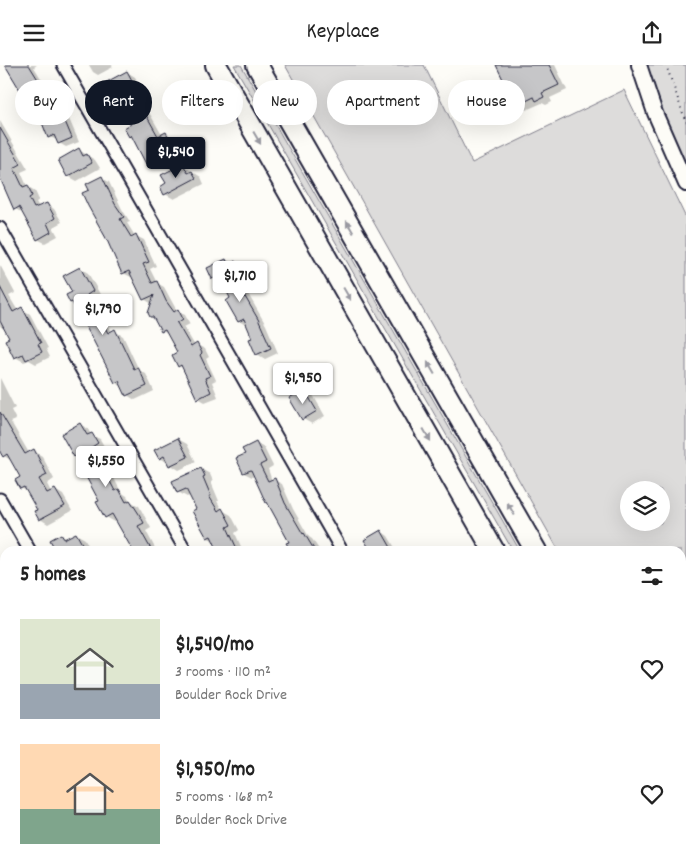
<!DOCTYPE html>
<html lang="en">
<head>
<meta charset="utf-8">
<style>
  :root { --surface:#fff; --page:#f6f6f6; --text:#222; --muted:#767676; --accent:#111827 }
  body { margin:0; font-family:Dekko,sans-serif; background:var(--page); color:var(--text); height:100vh; display:flex; flex-direction:column; font-size:19px; white-space:nowrap }
  * { box-sizing:border-box; margin:0 }
  p { font-size:16px; color:var(--muted) }
  .icon { flex:none; width:28px; height:28px; fill:none; stroke:currentColor; stroke-width:2; stroke-linecap:round; stroke-linejoin:round }
  .map { position:relative; flex:1; overflow:hidden }
  .panel { position:absolute; left:0px; top:481px; width:686px; height:321px; display:flex; flex-direction:column; background:var(--surface); border-radius:15px 15px 0 0; box-shadow:0 5px 20px #0002 }
  .panel>* { flex:none }
  .hud { position:absolute; left:15px; top:15px; width:656px; height:45px; display:flex; gap:10px }
  .fabs { position:absolute; left:620px; top:416px; display:grid; gap:10px }
  .fabs a { display:grid; place-items:center; width:50px; height:50px; border-radius:50%; background:var(--surface); box-shadow:0 5px 20px #0002; font-size:25px }
  .price { position:absolute; translate:-50% -42px; padding:0 11px; border-radius:5px; background:#fff; color:#222; font-size:16px; line-height:32px; filter:drop-shadow(0 1px 2px #0008) }
  .price::after { content:''; position:absolute; left:50%; top:30px; width:15px; height:11px; margin-left:-8px; background:inherit; clip-path:polygon(0 0,100% 0,50% 100%) }
  .price.current { background:var(--accent); color:#fff }
  ul { padding:0; list-style:none }
  li { display:flex; align-items:center; gap:15px; height:125px; padding:0 20px }
  li span { display:grid; place-items:center; flex:none; width:140px; height:100px; border-radius:0px; color:#555 }
  li>.icon { margin-inline-start:auto }
  span .icon { width:60px; height:60px; fill:#fffc; stroke-width:1 }
  li b { font-size:21px }
  h2 { display:flex; justify-content:space-between; align-items:center; height:60px; padding:0 20px; font-size:21px }
  .pill { padding:0 18px; border-radius:22px; background:var(--surface); box-shadow:0 5px 20px #0002; font-size:18px; line-height:45px }
  .pill.current { background:var(--accent); color:#fff }
  header { display:flex; justify-content:space-between; align-items:center; height:65px; padding:0 20px; background:var(--surface); font-size:22px; font-weight:600 }
  .map>svg:first-child { display:block }
  .green { fill:#dddcdb; stroke:#807f8b; fill-rule:evenodd }
  .water { fill:#b2b2b7; stroke:#787885 }
  .shadow { fill:#0003 }
  .building { fill:#c6c6c8; stroke:#22223b }
  .lines { fill:none; stroke-linecap:round; stroke-linejoin:round }
  .minor-casing { stroke:#22223b; stroke-width:15 }
  .tertiary-casing { stroke:#22223b; stroke-width:18 }
  .motorway-casing { stroke:#22223b; stroke-width:24 }
  .path { stroke:#22223b; stroke-width:2; stroke-dasharray:1 4; stroke-linecap:butt }
  .minor { stroke:#fdfcf7; stroke-width:11 }
  .tertiary { stroke:#fdfcf7; stroke-width:14 }
  .motorway { stroke:#fdfcf7; stroke-width:20 }
  .oneway { fill:#9a9aa2 }
</style>
</head>
<body>
<header><svg class="icon" aria-label="menu" viewBox="0 0 24 24"><path d="M4 6h16M4 12h16M4 18h16"/></svg>Keyplace<svg class="icon" aria-label="share" viewBox="0 0 24 24"><path d="M12 15V3M7 8l5-5 5 5M5 13v7h14v-7"/></svg></header>
<div class="map">
<svg width="686" height="802" viewBox="0 0 686 802">
  <rect width="100%" height="100%" fill="#fdfcf7"/>
  <filter id="ink" filterUnits="userSpaceOnUse"><feTurbulence type="fractalNoise" baseFrequency=".02" numOctaves="2"/><feDisplacementMap in="SourceGraphic" scale="10" xChannelSelector="R" yChannelSelector="G"/><feConvolveMatrix kernelMatrix="1 2 1 2 8 2 1 2 1" color-interpolation-filters="sRGB"/></filter>
  <g filter="url(#ink)">
    <path class="green" d="M234,0H241L520,486H513Z
      M285,0H424L472,98L624,25L686,153V699L681,700V486H559ZM629,425H661V458H629Z
      M644,0H686V107L665,59Z
      M0,606L5,609V753L0,732Z
      M15,798H133L142,802H16Z"/>
    <path class="water" d="M0,732L5,753V798H15L16,802H0Z"/>
    <path class="shadow" d="M7,0H37L34,2L45,20L49,19L56,23L61,33L55,37L59,43L66,47L79,77L66,82L59,78L58,75L49,72L41,51L38,52L31,48L23,32L25,31Z
      M89,0H112L113,2L98,10L93,7Z
      M497,0H555L567,25L550,33L552,37L546,40L542,38L526,45L517,40Z
      M127,7L135,12L143,27L139,30L162,70L166,68L173,73L177,80L174,82L178,90L155,102L147,98L134,73L130,71L132,59L122,39L119,40L111,36Z
      M0,56L28,104L21,107L27,121L35,126L39,135L36,137L39,142L47,139L54,144L62,157L53,162L58,171L45,178L37,174L23,148L15,144L2,114L0,113Z
      M79,85L95,95L100,103L77,116L68,111Z
      M182,100L201,112L204,119L174,134L165,129L167,119Z
      M102,113L109,117L122,144L130,157L127,158L135,171H136L144,175L156,201L150,204L157,218L164,222L177,246L185,250L190,259L184,262L195,281L197,280L205,284L209,292L206,294L216,315L212,317L218,332L205,337L198,333L184,303L179,301V287L168,269L162,266L155,253L152,239L144,234L133,211L131,212L123,208L90,126Z
      M226,195L243,202L251,219L244,222L266,260L278,288L265,294L257,289L254,273L248,260L247,261L239,256L232,234L223,217L221,218L213,213Z
      M0,200L15,228L9,231L18,246L22,244L30,249L48,283L46,284L50,292L36,299L29,295L24,297L15,292L11,274L4,264L0,261Z
      M80,203L88,208L101,231L94,234L112,267L114,266L123,271L139,305L146,309L154,326L135,335L127,330L123,322L116,318L75,240L71,237Z
      M0,313L15,343L11,345L16,355L11,357L29,388L34,386L42,391L54,414L47,419L51,427L55,425L63,430L72,446L48,459L40,454L39,445L30,428L21,423V413L12,396L4,391L0,384Z
      M304,325L313,330L325,351L312,359L303,354Z
      M80,359L88,364L91,370L100,374L105,383L100,386L121,427L127,431L130,436L139,441L151,463L146,466L156,485L159,483L164,486H139L132,482L117,456L115,457L106,452L98,437L100,436Z
      M178,374L187,379L196,397L179,405L160,393Z
      M256,378L264,383L273,401L268,404L272,416L274,415L282,419L293,444L309,472L312,474L320,486H289L291,485L290,477L270,439L267,437L255,411L252,412L244,408L237,394L246,389Z
      M201,404L210,409L213,416L211,417L219,436H217L222,445L231,450L239,465L235,468L243,486H219L215,476L208,473L194,447L198,445L191,430L187,432L178,427Z
      M381,466L388,471L397,486H372L366,475Z
      M76,469L85,474L91,486H57L52,475L61,470L67,474Z
      M4,493H5V547L0,544V495Z
      M173,798H205L204,802H172Z
      M249,798H285L284,802H251V799Z
      M549,798H572L573,800L572,802H556Z"/>
    <path class="building" d="M5,0H29L42,21L49,17L55,29L49,32L55,44L59,42L72,73L58,79L54,70L48,73L37,45L30,48L21,31L23,30Z
      M496,0H549L559,20L542,28L544,32L536,36L534,32L516,41Z
      M127,6L136,23L132,25L158,71L166,67L170,75L167,77L171,86L146,99L131,70L129,72L124,63L131,59L126,49L117,33L110,37L101,20Z
      M0,63L21,99L14,103L23,122L28,120L32,131L29,133L34,143L47,138L55,153L47,158L51,167L37,175L19,142L14,145L0,113Z
      M79,83L83,91L87,89L92,98L67,112L58,95Z
      M183,99L188,108L192,106L196,113L164,130L160,122L166,118L161,110Z
      M102,111L115,139L124,152L120,154L131,172L136,169L149,197L143,199L152,218L157,216L166,236L174,247L178,244L183,254L177,258L191,282L197,278L202,288L200,290L210,311L205,313L211,327L197,334L181,300L178,302L172,290L177,287L165,265L161,267L153,252H150L148,248L154,230L143,235L129,206L122,209L107,175L88,141L82,128L89,125L86,119Z
      M226,194L228,199L235,196L244,214L237,218L258,254L271,283L256,290L249,274L252,273L244,254L238,257L226,236L230,233L219,211L212,214L207,203Z
      M80,202L93,226L87,230L108,268L115,264L134,304L138,302L147,321L126,331L119,316L115,318L92,273L72,237L70,238L66,230L72,227L63,211Z
      M0,222L13,247L22,242L41,278L38,279L42,287L26,295L23,289L14,293L5,275L9,273L0,256Z
      M304,324L317,346L302,355L289,333Z
      M0,347L25,389L34,384L47,410L39,414L47,428L55,424L65,441L39,455L34,446L37,445L24,422L20,424L15,415L20,412L7,389L3,392L0,387Z
      M80,358L87,370L92,368L98,378L92,382L115,426L119,424L126,437L130,435L139,449L144,458L138,461L152,486H133L112,449L105,453L96,437L99,436L75,391L74,392L61,369Z
      M178,373L188,392L169,401L164,391L159,394L154,385Z
      M256,377L266,397L260,400L268,416L275,413L285,438L303,469L304,468L315,486H291L286,478L289,477L267,437L266,438L251,405L243,408L236,393L245,389L242,384Z
      M201,403L205,411L203,412L211,431H209L218,446L222,443L231,460L227,462L238,486H218L211,471L207,473L192,446L196,444L186,424L177,428L172,416Z
      M381,465L393,486H371L364,475Z
      M76,468L86,486H56L50,475L61,469L64,474Z"/>
    <g class="lines">
      <defs>
        <path id="minor" d="M63,0L342,486
          M0,163L186,486
          M0,434L30,486
          M438,798L463,802
          M222,802V798"/>
        <path id="tertiary" d="M639,0L655,48L686,119"/>
        <path id="motorway" d="M216,0L494,486
          M257,0L536,486
          M681,740L686,748
          M673,798L675,802"/>
      </defs>
      <use href="#minor" class="minor-casing"/>
      <use href="#tertiary" class="tertiary-casing"/>
      <use href="#motorway" class="motorway-casing"/>
      <path class="path" d="M666,0L686,57"/>
      <use href="#minor" class="minor"/>
      <use href="#tertiary" class="tertiary"/>
      <use href="#motorway" class="motorway"/>
    </g>
    <defs><path id="oneway-solid" d="M-6-.8H1V-3.2L6.5 0L1 3.2V.8H-6Z" transform="scale(1.25)"/></defs>
    <g class="oneway">
      <use href="#oneway-solid" transform="translate(257 73) rotate(60)"/>
      <use href="#oneway-solid" transform="translate(350 162) rotate(-120)"/>
      <use href="#oneway-solid" transform="translate(347 229) rotate(60)"/>
      <use href="#oneway-solid" transform="translate(431 303) rotate(-120)"/>
      <use href="#oneway-solid" transform="translate(427 370) rotate(60)"/>
      <use href="#oneway-solid" transform="translate(511 444) rotate(-120)"/>
    </g>
  </g>
</svg>
<div class="fabs">
<a><svg class="icon" aria-label="layers" viewBox="0 0 24 24"><path d="M12 4l9 5-9 5-9-5zM3 14l9 5 9-5"/></svg></a>
</div>
<b class="price current" style="left:176px;top:114px">$1,540</b>
<b class="price" style="left:240px;top:238px">$1,710</b>
<b class="price" style="left:103px;top:271px">$1,790</b>
<b class="price" style="left:303px;top:340px">$1,950</b>
<b class="price" style="left:106px;top:423px">$1,550</b>
<div class="hud">
<a class="pill">Buy</a>
<a class="pill current">Rent</a>
<a class="pill">Filters</a>
<a class="pill">New</a>
<a class="pill">Apartment</a>
<a class="pill">House</a>
</div>
<section class="panel">
<h2>5 homes<svg class="icon" aria-label="filters" viewBox="0 0 24 24"><path d="M4 7h16M4 17h16"/><circle cx="9" cy="7" r="2"/><circle cx="15" cy="17" r="2"/></svg></h2>
<ul>
<li><span style="background:linear-gradient(#dfe7d0 65%,#9aa5b1 0)"><svg class="icon" aria-label="home" viewBox="0 0 24 24"><path d="M3 11l9-7 9 7M6 9v11h12V9"/></svg></span><div><b>$1,540/mo</b><p>3 rooms · 110 m²</p><p>Boulder Rock Drive</p></div><svg class="icon" aria-label="heart" viewBox="0 0 24 24"><path d="M12 20l-8-8c-3-5 5-10 8-4 3-6 11-1 8 4z"/></svg></li>
<li><span style="background:linear-gradient(#ffd9b3 65%,#7fa58c 0)"><svg class="icon" aria-label="home" viewBox="0 0 24 24"><path d="M3 11l9-7 9 7M6 9v11h12V9"/></svg></span><div><b>$1,950/mo</b><p>5 rooms · 168 m²</p><p>Boulder Rock Drive</p></div><svg class="icon" aria-label="heart" viewBox="0 0 24 24"><path d="M12 20l-8-8c-3-5 5-10 8-4 3-6 11-1 8 4z"/></svg></li>
</ul>
</section>
</div>
</body>
</html>
